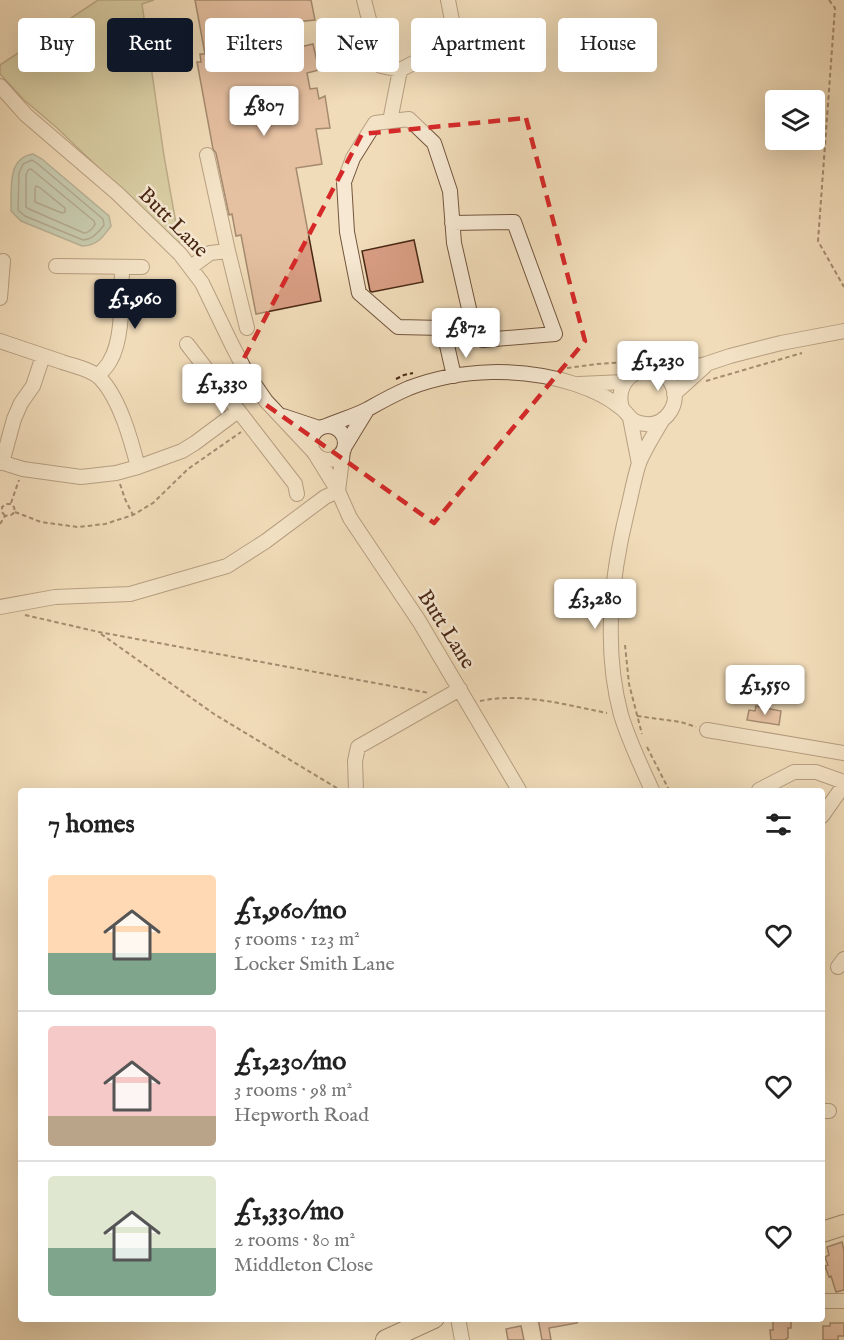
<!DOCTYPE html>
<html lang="en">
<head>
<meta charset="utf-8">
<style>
  :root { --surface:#fff; --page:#f6f6f6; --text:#222; --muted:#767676; --line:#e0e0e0; --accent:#111827 }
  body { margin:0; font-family:"IM FELL English",serif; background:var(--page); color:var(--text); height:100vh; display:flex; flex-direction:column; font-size:22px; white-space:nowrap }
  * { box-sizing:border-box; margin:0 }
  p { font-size:20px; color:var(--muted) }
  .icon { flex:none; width:33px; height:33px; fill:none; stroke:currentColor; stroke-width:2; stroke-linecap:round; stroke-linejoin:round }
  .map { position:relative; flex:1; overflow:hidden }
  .panel { position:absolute; left:18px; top:788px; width:807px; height:534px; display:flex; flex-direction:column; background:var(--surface); border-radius:6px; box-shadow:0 6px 24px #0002 }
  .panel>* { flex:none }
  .banner { position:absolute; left:18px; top:18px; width:808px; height:54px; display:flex; gap:12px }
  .tools { position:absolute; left:765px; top:90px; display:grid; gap:12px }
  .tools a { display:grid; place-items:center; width:60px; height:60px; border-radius:6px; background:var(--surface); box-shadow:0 6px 24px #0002; font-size:30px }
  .price { position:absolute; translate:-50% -51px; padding:0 14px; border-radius:6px; background:#fff; color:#222; font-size:20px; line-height:39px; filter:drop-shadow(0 2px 3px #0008) }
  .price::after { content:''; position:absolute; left:50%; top:36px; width:18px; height:14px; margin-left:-9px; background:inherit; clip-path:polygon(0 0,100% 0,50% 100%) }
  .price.current { background:var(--accent); color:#fff }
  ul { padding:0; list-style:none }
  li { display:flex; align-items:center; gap:18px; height:150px; padding:0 30px }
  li+li { border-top:2px solid var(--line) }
  li span { display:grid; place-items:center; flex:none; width:168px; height:120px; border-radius:6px; color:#555 }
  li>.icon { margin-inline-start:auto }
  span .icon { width:72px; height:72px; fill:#fffc; stroke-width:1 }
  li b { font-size:26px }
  h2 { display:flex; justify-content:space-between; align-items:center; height:72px; padding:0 30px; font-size:26px }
  .pill { padding:0 21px; border-radius:6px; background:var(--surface); box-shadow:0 6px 24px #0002; font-size:21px; line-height:54px }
  .pill.current { background:var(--accent); color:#fff }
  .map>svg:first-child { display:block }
  .green { fill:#bebf8c; stroke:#847450; stroke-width:1.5 }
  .water { fill:#9bbcac; stroke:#7a816f; stroke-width:1.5 }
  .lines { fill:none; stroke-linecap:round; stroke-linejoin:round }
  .shore { stroke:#727260; stroke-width:1.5 }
  .building { fill:#d89d83; stroke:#492814; stroke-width:1.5 }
  .minor-casing { stroke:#73553d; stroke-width:16 }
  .highway-casing { stroke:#492814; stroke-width:22 }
  .path { stroke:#492814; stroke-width:2; stroke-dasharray:4.5 3; stroke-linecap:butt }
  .minor { stroke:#f6e8d2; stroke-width:14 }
  .highway { stroke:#f1dcb9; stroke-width:20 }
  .marked { fill:none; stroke:#d62828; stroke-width:4.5; stroke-dasharray:12 8; stroke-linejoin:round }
  .labels { text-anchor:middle; stroke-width:5; stroke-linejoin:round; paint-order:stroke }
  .street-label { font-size:21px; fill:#492814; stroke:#f6e8d2 }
</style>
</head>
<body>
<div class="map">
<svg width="844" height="1340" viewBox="0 0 844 1340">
  <rect width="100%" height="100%" fill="#f1dcb9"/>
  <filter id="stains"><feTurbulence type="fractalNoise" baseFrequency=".00333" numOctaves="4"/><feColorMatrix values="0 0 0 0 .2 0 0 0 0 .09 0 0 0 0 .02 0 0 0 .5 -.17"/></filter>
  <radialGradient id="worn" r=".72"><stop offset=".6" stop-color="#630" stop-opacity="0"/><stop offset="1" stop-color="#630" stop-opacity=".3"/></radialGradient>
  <path class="green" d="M98,0H154L142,4L164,156L180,246L56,127L23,99L0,74V65Z"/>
  <path class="water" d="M33,154L42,159L109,216L111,226C103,237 97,246 82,246L21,221L11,211C12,191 6,158 33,154Z"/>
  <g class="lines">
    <path class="shore" d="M32,160L38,164L103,219L104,225C99,232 92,240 83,240L25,216L18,210L19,173L23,164Z
      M31,169L94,221L95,224C94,228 88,233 84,233L29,209L26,207V175L28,170Z
      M36,186L39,187L65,208V212L62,213L35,202V189Z"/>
  </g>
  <path class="building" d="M195,0H311L315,20L295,22L300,47L313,44L319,70L307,73L310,89L317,88L319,99L325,96L330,128L316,129L322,164L296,168L321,301L256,314L241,235L236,236L232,214L229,215L216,153L213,149L197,62H201L200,54H205Z
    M414,240L423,282L372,292L370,291L362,251Z
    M756,706L781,711L779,725L747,720L749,710L755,711Z
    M842,1242L844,1250V1290L836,1292L831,1276L829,1277L825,1266L828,1265L825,1257L829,1255L827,1247Z
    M538,1318H576L577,1323L549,1328L551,1340H542Z
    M773,1318H791V1328H788V1338L786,1339V1340H771L770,1330H773Z
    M830,1323H844V1336H838V1340H823V1326H830Z
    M521,1326L524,1340H508L506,1329Z"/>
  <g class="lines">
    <defs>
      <path id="minor" d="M364,0L381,66L400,70L456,41L448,0
        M0,86L26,115L117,193L180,254L202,283L231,343L246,372L266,401L312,450
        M390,121L400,70
        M207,155L228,251
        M452,223L514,222L555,334L483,340L470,313
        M56,266L142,267
        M191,267L210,253L228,251L247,328
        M0,298L3,261
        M443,328L470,313L454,243L450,191L434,143L409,119L375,123L353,158L344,182L347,232L359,293L398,327L443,328L454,376
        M0,341C21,348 41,355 62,362C73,366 91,369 100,378C120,399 131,440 138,467L116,473L81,477L23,469L0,462
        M187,344L295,484L297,494
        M662,374L706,364L730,356L781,343L844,331
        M98,376C102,371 107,367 110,361C124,338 121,294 122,267
        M579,384L624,382
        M674,394L705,366
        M283,416L319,428
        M630,418L639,464
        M311 443a17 17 0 1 1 34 0a17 17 0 1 1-34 0Z
        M326,426C340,420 355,416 368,409C382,401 395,394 409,388C461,368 522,367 575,384C590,389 608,397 620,407C630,414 629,423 646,424C665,426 680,405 673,387C660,354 611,372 622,408
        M345,446L367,410
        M317,457L338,491L350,518L419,621L519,790
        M2,463L14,419L21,403L33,386L43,356
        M138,467L182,451L195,443L238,411
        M338,491L343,451
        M0,607L55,597L130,594L227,566L266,541L325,497L338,491
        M707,730L844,753
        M356,790L355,761L358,747L460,689
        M652,790C641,766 629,741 621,715C603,648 611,578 627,512C631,496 634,479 639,463C645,448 655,433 663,419
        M759,790L794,772H816L844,782
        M822,816L844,785
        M838,967L844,959
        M822,1111H829
        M822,1301H844
        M458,1318L462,1340"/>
      <path id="highway" d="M822,1232L844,1225
        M386,1340L434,1318"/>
    </defs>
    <use href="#minor" class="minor-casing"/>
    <use href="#highway" class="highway-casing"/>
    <path class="path" d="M829,0L835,8L818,241L844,287
      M567,368L597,364L630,362
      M396,379L404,375L413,373
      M706,381L802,353
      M120,484L125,499L133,515
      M11,503L19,480
      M15,512L41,522L78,527L105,524L133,515L153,503L188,469L241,432
      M0,524L5,516L11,515L15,512L14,507L11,504H6L2,507V512L5,516
      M25,615L99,632L429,693
      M101,634L214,714L340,790
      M625,645L629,684L642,734
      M480,701C522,692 566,705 607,713
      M637,716L681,722L696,727
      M647,747L669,790"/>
    <use href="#minor" class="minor"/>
    <use href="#highway" class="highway"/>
  </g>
  <path d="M0 0H844V1340H0ZM526,118L585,341L434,523L232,381L362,134Z" fill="#f1dcb9" fill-opacity=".55" fill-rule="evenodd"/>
  <path class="marked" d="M526,118L585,341L434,523L232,381L362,134Z"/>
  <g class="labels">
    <g class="street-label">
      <text transform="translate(174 222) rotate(45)" y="7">Butt Lane</text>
      <text transform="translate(447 629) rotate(58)" y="7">Butt Lane</text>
    </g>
  </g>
  <rect width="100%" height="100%" filter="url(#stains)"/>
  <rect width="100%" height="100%" fill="url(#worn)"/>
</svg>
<div class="tools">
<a><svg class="icon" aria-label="layers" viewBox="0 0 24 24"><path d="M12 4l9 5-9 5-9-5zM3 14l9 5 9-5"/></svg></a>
</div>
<b class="price" style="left:264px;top:137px">£807</b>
<b class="price current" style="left:135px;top:330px">£1,960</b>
<b class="price" style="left:466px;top:359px">£872</b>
<b class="price" style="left:658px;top:392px">£1,230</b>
<b class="price" style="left:222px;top:415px">£1,330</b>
<b class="price" style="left:595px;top:630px">£3,280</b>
<b class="price" style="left:765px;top:716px">£1,550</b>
<div class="banner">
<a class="pill">Buy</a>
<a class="pill current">Rent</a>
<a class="pill">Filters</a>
<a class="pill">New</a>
<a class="pill">Apartment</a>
<a class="pill">House</a>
</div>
<section class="panel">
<h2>7 homes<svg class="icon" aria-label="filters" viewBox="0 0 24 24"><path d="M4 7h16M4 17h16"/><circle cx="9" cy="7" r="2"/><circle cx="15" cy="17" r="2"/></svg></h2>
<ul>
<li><span style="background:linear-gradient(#ffd9b3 65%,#7fa58c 0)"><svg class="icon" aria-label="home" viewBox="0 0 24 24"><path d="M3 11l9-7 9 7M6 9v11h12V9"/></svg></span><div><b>£1,960/mo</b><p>5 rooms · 123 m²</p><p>Locker Smith Lane</p></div><svg class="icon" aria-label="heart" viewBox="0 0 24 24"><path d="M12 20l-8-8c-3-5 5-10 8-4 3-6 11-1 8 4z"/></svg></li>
<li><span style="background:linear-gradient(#f6c9c9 75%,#b9a48a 0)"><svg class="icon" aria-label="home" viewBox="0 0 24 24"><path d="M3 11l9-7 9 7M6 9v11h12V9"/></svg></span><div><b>£1,230/mo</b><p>3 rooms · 98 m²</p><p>Hepworth Road</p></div><svg class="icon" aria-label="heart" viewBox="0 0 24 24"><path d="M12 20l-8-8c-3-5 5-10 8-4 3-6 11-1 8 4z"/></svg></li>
<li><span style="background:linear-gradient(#dfe7d0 60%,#7fa58c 0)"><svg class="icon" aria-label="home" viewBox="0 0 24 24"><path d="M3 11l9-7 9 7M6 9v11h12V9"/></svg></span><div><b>£1,330/mo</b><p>2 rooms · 80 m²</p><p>Middleton Close</p></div><svg class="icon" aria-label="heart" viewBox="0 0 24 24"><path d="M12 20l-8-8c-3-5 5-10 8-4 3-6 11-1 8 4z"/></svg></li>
</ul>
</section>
</div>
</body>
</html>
